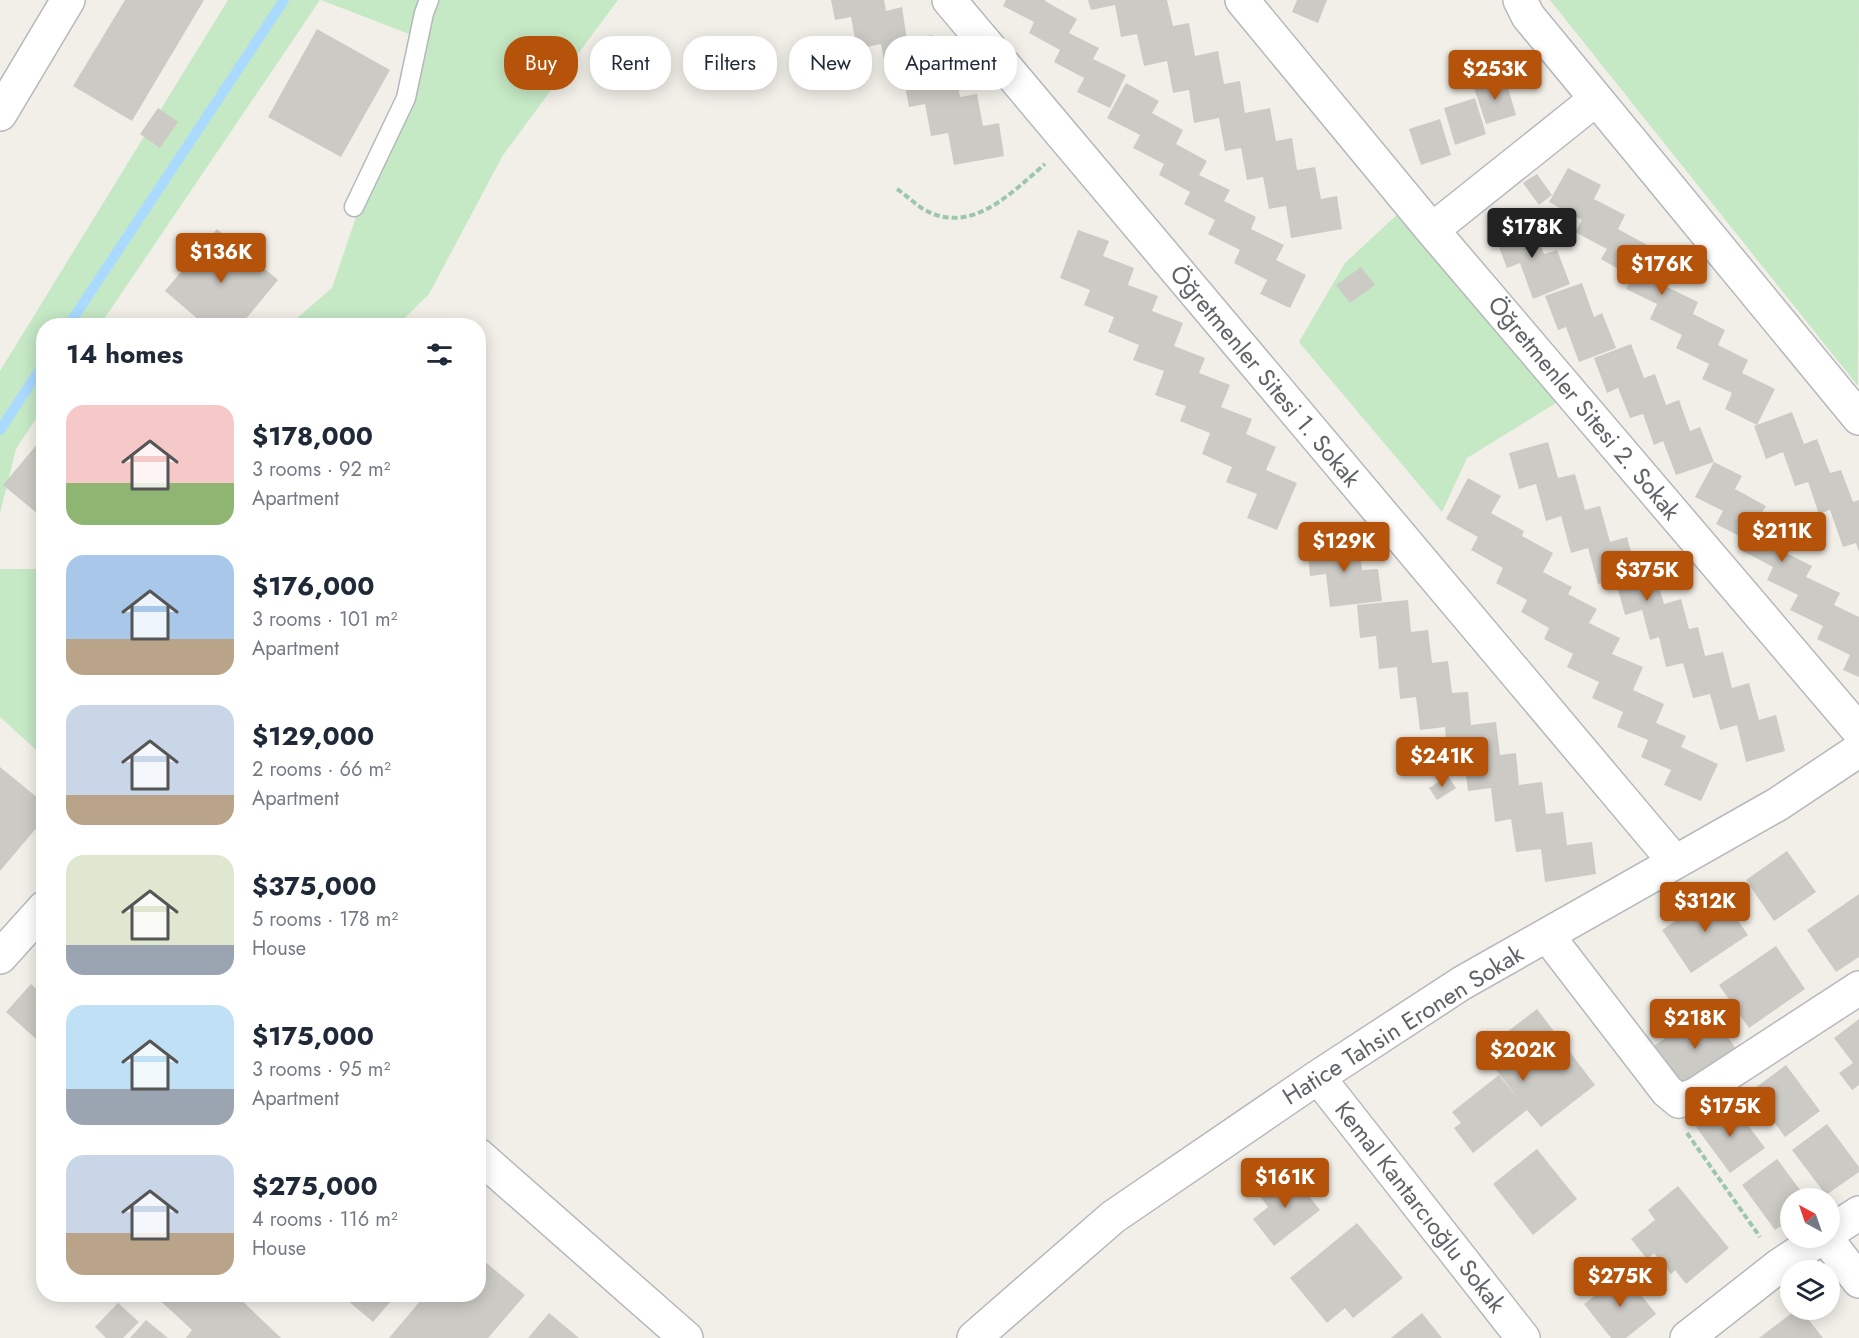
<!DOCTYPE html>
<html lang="en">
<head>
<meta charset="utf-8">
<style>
  :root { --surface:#fff; --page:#f2f2f3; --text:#1f2937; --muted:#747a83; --accent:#b45309 }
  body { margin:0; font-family:Jost,sans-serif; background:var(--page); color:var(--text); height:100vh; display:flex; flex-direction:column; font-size:22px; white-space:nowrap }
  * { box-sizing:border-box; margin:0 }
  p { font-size:20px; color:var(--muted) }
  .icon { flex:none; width:33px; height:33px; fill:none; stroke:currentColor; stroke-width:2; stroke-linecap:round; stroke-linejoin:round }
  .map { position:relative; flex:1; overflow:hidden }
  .sheet { position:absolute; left:36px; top:318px; width:450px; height:984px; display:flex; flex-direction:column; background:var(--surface); border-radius:24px; box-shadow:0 3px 15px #0003 }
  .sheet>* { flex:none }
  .top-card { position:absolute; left:504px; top:36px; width:570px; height:54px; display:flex; gap:12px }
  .needle { width:39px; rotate:320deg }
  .fabs { position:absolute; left:1780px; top:1188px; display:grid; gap:12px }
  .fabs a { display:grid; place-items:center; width:60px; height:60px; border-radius:50%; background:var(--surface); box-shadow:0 3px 15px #0003; font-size:30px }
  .price { position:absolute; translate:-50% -51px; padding:0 14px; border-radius:6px; background:var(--accent); color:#fff; font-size:20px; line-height:39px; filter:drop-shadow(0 2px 3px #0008) }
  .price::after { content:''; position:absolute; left:50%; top:36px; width:18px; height:14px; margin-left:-9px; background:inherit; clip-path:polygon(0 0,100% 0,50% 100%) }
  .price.on { background:#222; color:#fff }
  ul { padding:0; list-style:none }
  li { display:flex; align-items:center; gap:18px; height:150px; padding:0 30px }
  li span { display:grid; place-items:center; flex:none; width:168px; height:120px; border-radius:18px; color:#555 }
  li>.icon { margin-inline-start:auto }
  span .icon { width:72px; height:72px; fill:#fffc; stroke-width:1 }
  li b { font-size:26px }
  h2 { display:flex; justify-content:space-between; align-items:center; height:72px; padding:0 30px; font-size:26px }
  .pill { padding:0 21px; border-radius:24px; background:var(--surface); box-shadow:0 3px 15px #0003; font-size:21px; line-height:54px }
  .pill.on { background:var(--accent); color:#fff }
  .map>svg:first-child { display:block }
  .green { fill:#c5e8c5 }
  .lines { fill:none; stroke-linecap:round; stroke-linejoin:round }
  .stream { stroke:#aadaff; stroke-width:10 }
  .building { fill:#cccac5 }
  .service-casing { stroke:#b5b8bc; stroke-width:21 }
  .minor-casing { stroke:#b5b8bc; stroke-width:36 }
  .path { stroke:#9cc7a9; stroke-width:4; stroke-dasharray:6 3; stroke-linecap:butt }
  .service { stroke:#fff; stroke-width:18 }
  .minor { stroke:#fff; stroke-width:33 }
  .labels { text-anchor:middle; stroke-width:4.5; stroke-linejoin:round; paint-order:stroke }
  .street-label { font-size:24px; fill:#5f6368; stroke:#fff }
</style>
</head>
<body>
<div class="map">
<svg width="1859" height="1338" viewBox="0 0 1859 1338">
  <rect width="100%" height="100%" fill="#f1efe8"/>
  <path class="green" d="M228,0H320L100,325L44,326L43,408L16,449L0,513V371Z
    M321,0H618L503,155L429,294L398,325H289L332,288L417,37Z
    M1550,0H1859L1858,386Z
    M1401,211L1567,396L1467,458L1442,512L1299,342L1345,263Z
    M0,569H43V756L0,717Z"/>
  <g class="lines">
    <path class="stream" d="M68,326L284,0
      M0,430L44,363"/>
  </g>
  <path class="building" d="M125,0H204L132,121L73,86Z
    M831,0H884L886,11L902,7L907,40L932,35L938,68L954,65L960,97L977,94L983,126L999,123L1004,156L954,165L948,133L931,136L925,104L909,107L903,74L887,77L881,44L857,49L851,17L835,20Z
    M1006,0H1046L1045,1L1077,19L1069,33L1099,48L1093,59L1126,75L1110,108L1077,92L1084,78L1054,62L1060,50L1029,33L1034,22L1003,6Z
    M1088,0H1167L1173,26L1189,23L1195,56L1218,51L1224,84L1240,81L1245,113L1270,108L1276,141L1292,138L1297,170L1315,167L1321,199L1337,196L1342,229L1291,238L1286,206L1269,209L1263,177L1247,180L1241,148L1225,151L1219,118L1194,123L1189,90L1173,93L1167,61L1144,66L1137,34L1121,37L1115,5L1091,10Z
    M1297,0H1327L1318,23L1292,12Z
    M317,29L390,70L341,157L268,117Z
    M1505,78L1516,115L1486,124L1474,88Z
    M1126,83L1159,101L1152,113L1183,130L1176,144L1207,161L1199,175L1230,190L1224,201L1256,217L1251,229L1284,245L1276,260L1306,275L1290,308L1260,294L1267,280L1234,263L1240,250L1208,234L1215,220L1184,204L1190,192L1159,175L1164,164L1133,148L1140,135L1107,118Z
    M1475,98L1486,134L1455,145L1444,108Z
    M158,108L178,122L160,148L140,134Z
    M1440,119L1451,155L1421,165L1409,129Z
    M1568,168L1601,185L1594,199L1625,215L1618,229L1649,246L1641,260L1671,275L1665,286L1698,302L1693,314L1725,330L1718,345L1748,360L1742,373L1775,389L1757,425L1725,409L1732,393L1702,379L1709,364L1676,348L1682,335L1650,319L1657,304L1626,289L1632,277L1601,259L1607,249L1575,232L1582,220L1549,202Z
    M1537,174L1552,195L1539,205L1523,183Z
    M1531,220L1544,254L1557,250L1570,284L1533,299L1520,263L1507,268L1494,234Z
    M217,229L278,280L240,326H206L165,291Z
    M1078,230L1109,241L1103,256L1134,268L1128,285L1158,296L1152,311L1183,323L1174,346L1205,358L1199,373L1230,385L1221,407L1252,419L1246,434L1276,447L1266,470L1297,483L1277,530L1247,518L1257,494L1226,482L1232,467L1202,454L1210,433L1180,421L1186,406L1155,395L1164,371L1133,360L1139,345L1108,332L1114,317L1084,305L1090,290L1060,278Z
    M1361,267L1375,285L1350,303L1336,285Z
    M1582,283L1594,317L1602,313L1616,348L1579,362L1566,327L1558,330L1545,296Z
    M1631,344L1644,378L1655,374L1666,405L1679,400L1690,431L1700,427L1714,462L1676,475L1663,441L1654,445L1643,414L1630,418L1618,388L1607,393L1594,358Z
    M1792,412L1804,444L1817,439L1830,473L1841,470L1853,502L1859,500V552L1856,543L1843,547L1830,510L1819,514L1808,482L1795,486L1783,452L1766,459L1754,426Z
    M44,436V519L3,485Z
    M1548,442L1558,478L1575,474L1585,510L1600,506L1610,542L1627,537L1637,573L1654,568L1664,604L1681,599L1689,629L1698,627L1705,656L1723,652L1732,688L1749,683L1759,720L1776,715L1785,751L1746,762L1737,725L1720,730L1710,694L1693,698L1683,663L1666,667L1659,637L1650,640L1642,610L1625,615L1615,579L1598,584L1588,548L1571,553L1561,516L1546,521L1536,484L1519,489L1509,453Z
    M1714,462L1742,476L1735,489L1766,506L1758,519L1790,537L1782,551L1812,566L1806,577L1840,593L1834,605L1859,617V677L1843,670L1850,655L1817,639L1823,626L1790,610L1798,595L1767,580L1773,567L1741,550L1747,540L1716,524L1723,511L1695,497Z
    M1468,478L1501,496L1491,513L1524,531L1522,536L1553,553L1543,572L1572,587L1568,594L1597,609L1589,623L1620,638L1612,654L1643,667L1633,690L1664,704L1656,723L1686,736L1681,747L1718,764L1701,801L1664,785L1671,770L1641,757L1648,740L1617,727L1623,712L1592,698L1599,682L1567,667L1573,654L1544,639L1549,628L1521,612L1527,600L1496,583L1503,568L1471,550L1478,537L1446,519Z
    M1358,538L1362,570L1378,569L1382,601L1330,607L1326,574L1310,576L1307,544Z
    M1408,600L1411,632L1428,630L1432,663L1448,661L1452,693L1468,692L1471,725L1496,722L1500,755L1516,753L1519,785L1542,782L1546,814L1563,812L1567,845L1592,842L1596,874L1545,882L1541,849L1516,852L1511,819L1495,822L1491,788L1468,791L1464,759L1448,760L1445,727L1420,730L1416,697L1400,699L1397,667L1379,669L1376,636L1360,638L1357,605Z
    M0,767L44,803V819L0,871Z
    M1448,776L1456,788L1437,800L1429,788Z
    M1787,851L1816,892L1774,921L1746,880Z
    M1718,892L1748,935L1691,973L1662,930Z
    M1859,894V957L1836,972L1807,930Z
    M1776,946L1805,989L1749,1028L1719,985Z
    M31,984L44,996V1046L6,1012Z
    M1537,1009L1595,1085L1541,1127L1527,1110L1473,1153L1454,1128L1461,1123L1452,1112L1499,1075L1519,1100L1482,1051Z
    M1709,1009L1738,1052L1682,1091L1652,1047Z
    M1859,1019V1085L1852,1090L1839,1073L1853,1063L1834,1038Z
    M1786,1065L1820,1111L1785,1137L1751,1091Z
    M1731,1102L1765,1148L1730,1173L1696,1127Z
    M1827,1124L1859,1167V1172L1826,1195L1792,1150Z
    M1537,1149L1577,1199L1533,1235L1493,1184Z
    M1777,1159L1806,1198H1791V1219L1775,1230L1742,1185Z
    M1289,1171L1320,1210L1274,1246L1253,1219L1268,1207L1259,1195Z
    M1678,1186L1729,1248L1686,1284L1675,1270L1671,1274L1654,1253L1647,1259L1631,1239L1655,1220L1648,1210Z
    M1357,1223L1403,1278L1353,1318L1345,1308L1327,1323L1290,1278Z
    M478,1256L525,1295L488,1338H389L426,1294H478Z
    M1624,1273L1656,1314L1626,1338H1611L1584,1304Z
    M153,1294H235L281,1338H186L192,1330Z
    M340,1294H397L373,1322Z
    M118,1303L139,1322L123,1338H106L95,1327Z
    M1796,1310H1801L1823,1338H1759Z
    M549,1313L579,1338H528Z
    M1422,1313L1442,1338H1391Z
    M146,1320L168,1338H130Z"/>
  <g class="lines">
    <defs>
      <path id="service" d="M354,207L406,98L424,13L429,0"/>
      <path id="minor" d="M949,0L1675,862
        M1242,0L1432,230L1859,731
        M1520,0L1528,16L1859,418
        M0,114L68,0
        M1432,230L1596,99
        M1547,935L1667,1091L1679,1101L1695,1095L1859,988
        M0,957L44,908
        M1318,1077L1523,1338
        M478,1155L686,1338
        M1830,1232L1859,1213
        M1826,1238L1859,1281
        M974,1338L1113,1217L1318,1077L1462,983L1778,804L1859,750
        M1687,1338L1780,1265L1821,1238"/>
    </defs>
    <use href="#service" class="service-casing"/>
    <use href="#minor" class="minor-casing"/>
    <path class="path" d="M897,189C906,195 914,203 923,209C971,237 1012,192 1045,164
      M1687,1133L1760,1237"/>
    <use href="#service" class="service"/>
    <use href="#minor" class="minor"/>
  </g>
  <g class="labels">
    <g class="street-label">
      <text transform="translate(1265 376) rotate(50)" y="8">Öğretmenler Sitesi 1. Sokak</text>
      <text transform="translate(1584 408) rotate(50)" y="8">Öğretmenler Sitesi 2. Sokak</text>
      <text transform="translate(1403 1025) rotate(-32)" y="8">Hatice Tahsin Eronen Sokak</text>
      <text transform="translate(1420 1207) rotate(52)" y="8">Kemal Kantarcıoğlu Sokak</text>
    </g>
  </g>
</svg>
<div class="fabs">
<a><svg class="needle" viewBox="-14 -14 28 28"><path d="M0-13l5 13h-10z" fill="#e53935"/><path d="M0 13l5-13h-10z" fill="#747a83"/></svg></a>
<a><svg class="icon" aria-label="layers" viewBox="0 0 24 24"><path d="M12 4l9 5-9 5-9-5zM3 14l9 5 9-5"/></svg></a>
</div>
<b class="price" style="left:1495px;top:101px">$253K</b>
<b class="price on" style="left:1532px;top:259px">$178K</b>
<b class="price" style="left:221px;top:284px">$136K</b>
<b class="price" style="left:1662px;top:296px">$176K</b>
<b class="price" style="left:1782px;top:563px">$211K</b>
<b class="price" style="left:1344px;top:573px">$129K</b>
<b class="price" style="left:1647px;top:602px">$375K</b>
<b class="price" style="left:1442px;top:788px">$241K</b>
<b class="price" style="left:1705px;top:933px">$312K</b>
<b class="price" style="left:1695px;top:1050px">$218K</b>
<b class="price" style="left:1523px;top:1082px">$202K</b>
<b class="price" style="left:1730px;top:1138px">$175K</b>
<b class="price" style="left:1285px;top:1209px">$161K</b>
<b class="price" style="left:1620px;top:1308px">$275K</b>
<div class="top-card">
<a class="pill on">Buy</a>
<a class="pill">Rent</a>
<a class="pill">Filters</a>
<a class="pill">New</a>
<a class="pill">Apartment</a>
</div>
<section class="sheet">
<h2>14 homes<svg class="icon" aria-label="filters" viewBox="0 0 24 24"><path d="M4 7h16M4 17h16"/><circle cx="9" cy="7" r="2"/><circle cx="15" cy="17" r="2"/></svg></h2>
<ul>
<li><span style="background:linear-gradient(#f6c9c9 65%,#8fb573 0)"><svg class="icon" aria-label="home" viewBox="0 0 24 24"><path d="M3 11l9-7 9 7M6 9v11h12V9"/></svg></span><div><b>$178,000</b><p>3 rooms · 92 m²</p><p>Apartment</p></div></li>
<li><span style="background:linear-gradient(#a9c7e8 70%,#b9a48a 0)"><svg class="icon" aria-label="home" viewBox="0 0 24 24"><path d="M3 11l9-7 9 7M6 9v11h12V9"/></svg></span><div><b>$176,000</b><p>3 rooms · 101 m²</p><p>Apartment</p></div></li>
<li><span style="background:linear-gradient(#c9d6e8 75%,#b9a48a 0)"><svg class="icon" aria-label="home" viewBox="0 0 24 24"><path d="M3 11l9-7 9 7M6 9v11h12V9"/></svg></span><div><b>$129,000</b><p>2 rooms · 66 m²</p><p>Apartment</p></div></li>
<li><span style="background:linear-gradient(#dfe7d0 75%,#9aa5b1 0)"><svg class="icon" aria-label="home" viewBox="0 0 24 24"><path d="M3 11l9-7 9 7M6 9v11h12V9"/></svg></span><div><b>$375,000</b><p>5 rooms · 178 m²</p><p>House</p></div></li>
<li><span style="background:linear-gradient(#bfe0f5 70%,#9aa5b1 0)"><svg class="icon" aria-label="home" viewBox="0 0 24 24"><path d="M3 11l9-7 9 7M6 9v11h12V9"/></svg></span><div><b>$175,000</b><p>3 rooms · 95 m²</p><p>Apartment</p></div></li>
<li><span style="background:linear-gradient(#c9d6e8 65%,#b9a48a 0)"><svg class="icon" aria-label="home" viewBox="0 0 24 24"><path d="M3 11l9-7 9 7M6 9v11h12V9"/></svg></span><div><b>$275,000</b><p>4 rooms · 116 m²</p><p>House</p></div></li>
</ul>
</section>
</div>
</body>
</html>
